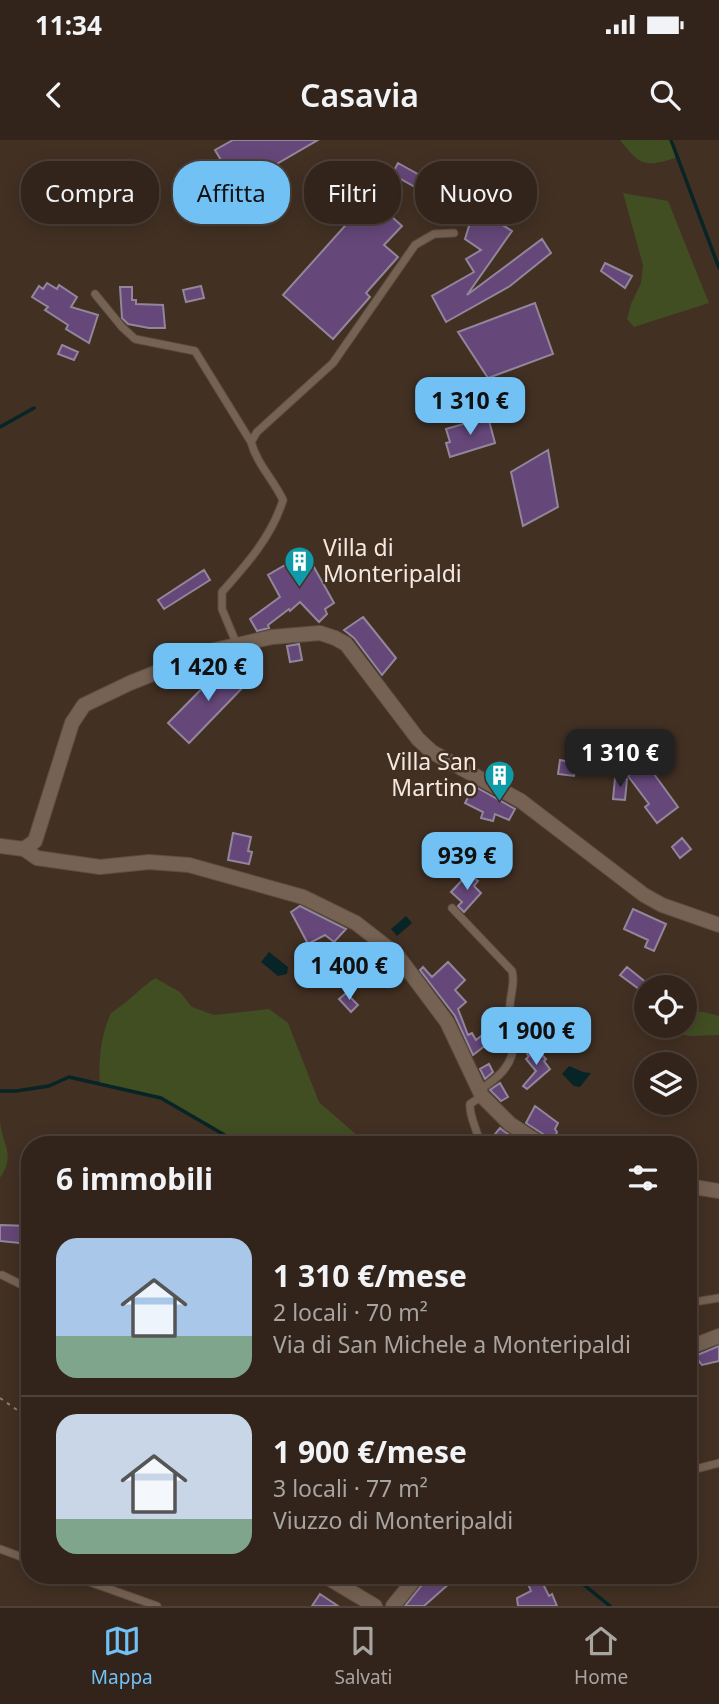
<!DOCTYPE html>
<html lang="it">
<head>
<meta charset="utf-8">
<style>
  :root { --surface:#32241a; --page:#3d3027; --text:#f1f3f6; --muted:#a8a4a2; --line:#4d4139; --accent:#72c1f5 }
  body { margin:0; font-family:"Noto Sans",sans-serif; background:var(--page); color:var(--text); height:100vh; display:flex; flex-direction:column; font-size:26px; white-space:nowrap }
  * { box-sizing:border-box; margin:0 }
  p { font-size:23px; color:var(--muted) }
  .icon { flex:none; width:38px; height:38px; fill:none; stroke:currentColor; stroke-width:2; stroke-linecap:round; stroke-linejoin:round }
  .map { position:relative; flex:1; overflow:hidden }
  .details { position:absolute; left:21px; top:996px; width:676px; height:448px; display:flex; flex-direction:column; background:var(--surface); border-radius:28px; box-shadow:0 4px 18px #0003,0 0 0 2px var(--line) }
  .details>* { flex:none }
  .top-card { position:absolute; left:21px; top:21px; width:677px; height:63px; display:flex; gap:14px }
  .buttons { position:absolute; left:634px; top:835px; display:grid; gap:14px }
  .buttons a { display:grid; place-items:center; width:63px; height:63px; border-radius:50%; background:var(--surface); box-shadow:0 4px 18px #0003,0 0 0 2px var(--line); font-size:35px }
  .price { position:absolute; translate:-50% -60px; padding:0 16px; border-radius:14px; background:var(--accent); color:#111; font-size:23px; line-height:46px; filter:drop-shadow(0 2px 4px #0008) }
  .price::after { content:''; position:absolute; left:50%; top:42px; width:21px; height:16px; margin-left:-10px; background:inherit; clip-path:polygon(0 0,100% 0,50% 100%) }
  .price.on { background:#222; color:#fff }
  ul { padding:0; list-style:none }
  li { display:flex; align-items:center; gap:21px; height:175px; padding:0 35px }
  li+li { border-top:2px solid var(--line) }
  li span { display:grid; place-items:center; flex:none; width:196px; height:140px; border-radius:21px; color:#555 }
  li>.icon { margin-inline-start:auto }
  span .icon { width:84px; height:84px; fill:#fffc; stroke-width:1 }
  li b { font-size:30px }
  h2 { display:flex; justify-content:space-between; align-items:center; height:84px; padding:0 35px; font-size:30px }
  .tag { padding:0 24px; border-radius:28px; background:var(--surface); box-shadow:0 4px 18px #0003,0 0 0 2px var(--line); font-size:24px; line-height:63px }
  .tag.on { background:var(--accent); color:#111 }
  .status { display:flex; justify-content:space-between; align-items:center; height:49px; padding:0 35px; background:var(--surface); direction:ltr }
  .status svg { height:19px; fill:currentColor }
  header { display:flex; justify-content:space-between; align-items:center; height:91px; padding:0 35px; background:var(--surface); font-size:32px; font-weight:600 }
  .menu { display:flex; justify-content:space-around; align-items:center; height:98px; border-top:2px solid var(--line); background:var(--surface); font-size:19px; color:var(--muted) }
  .menu a { display:grid; justify-items:center; gap:4px }
  .menu .on { color:var(--accent) }
  .map>svg:first-child { display:block }
  .green { fill:#414e22 }
  .water { fill:#072427 }
  .lines { fill:none; stroke-linecap:round; stroke-linejoin:round }
  .stream { stroke:#072427; stroke-width:3.5 }
  .building { fill:#654779; stroke:#92869b; stroke-width:2 }
  .lane-casing { stroke:#5d4e42; stroke-width:9 }
  .street-casing { stroke:#5d4e42; stroke-width:16 }
  .path { stroke:#8c7d72; stroke-width:2; stroke-dasharray:3.5 5; stroke-linecap:butt }
  .lane { stroke:#766253; stroke-width:7 }
  .street { stroke:#766253; stroke-width:14 }
  .labels { text-anchor:middle; stroke-width:5; stroke-linejoin:round; paint-order:stroke }
  .poi-label { font-size:23px; fill:#f4e9e0; stroke:#423023; text-anchor:start }
</style>
</head>
<body>
<div class="status"><b>11:34</b><svg viewBox="0 0 49 12"><path d="M0 12V9h3v3zM5 12V6h3v6zM10 12V3h3v9zM15 12V0h3v12zM26 1h20v11H26zM47 4h2v5h-2z"/></svg></div>
<header><svg class="icon" aria-label="back" viewBox="0 0 24 24"><path d="M15 5l-7 7 7 7"/></svg>Casavia<svg class="icon" aria-label="search" viewBox="0 0 24 24"><circle cx="10" cy="10" r="6"/><path d="M15 15l6 6"/></svg></header>
<div class="map">
<svg width="719" height="1466" viewBox="0 0 719 1466">
  <rect width="100%" height="100%" fill="#423023"/>
  <path class="green" d="M620,0H674L675,18C644,28 640,25 620,0Z
    M623,53L668,61L709,163L634,187L627,179L631,164L641,143L643,125Z
    M155,838L180,852L192,867L214,875L269,869L288,883L319,962L367,1004H240L161,958L100,944C98,920 101,895 111,873C127,863 139,849 155,838Z
    M684,870L704,872L719,876V895L690,896L645,888L637,875L646,874V886H684Z
    M0,979C1,1005 17,1013 0,1038Z"/>
  <path class="water" d="M406,776L412,783L397,796L391,789Z
    M269,812L288,827L287,834L278,836L261,822Z
    M569,926L583,932L591,933L580,947L574,946L562,934Z"/>
  <g class="lines">
    <path class="stream" d="M671,0L719,128
      M0,287L34,268
      M0,951H16L49,946L69,937L161,958L240,1004
      M578,1440L610,1466"/>
  </g>
  <path class="building" d="M233,0H318L237,47L215,10Z
    M398,23L450,52L461,33L472,39L469,43L477,48L466,69L456,63L451,74L422,58L424,54L422,51L392,34Z
    M365,52L402,86L384,105L398,117L366,153L370,157L333,199L283,155L361,68L355,63Z
    M480,71L512,91L467,155L542,99L551,113L510,146L446,182L432,156L474,132L466,119L481,110L465,99L469,86Z
    M605,123L632,136L625,148L601,131Z
    M47,143L57,149L59,145L77,157L71,167L98,175L89,203L66,189L68,185L45,170L48,167L32,157L39,146L43,149Z
    M201,146L204,158L186,162L183,150Z
    M120,147H132V160H136V164L163,165L165,188H149L128,184L122,178Z
    M535,163L553,214L488,238L458,192Z
    M62,205L78,212L74,220L58,214Z
    M488,277L495,303L450,317L446,303L450,302L446,289Z
    M548,310L558,367L523,386L511,332Z
    M306,413L334,463L325,469L327,474L319,482L300,462L290,471L289,469L268,485L269,488L257,491L250,479L280,457L268,435Z
    M204,430L210,440L164,469L158,460Z
    M363,477L396,518L382,535L354,498L344,490Z
    M299,504L302,520L290,522L287,506Z
    M228,522L248,542L189,603L168,583Z
    M658,617L664,626L654,634L678,667L657,683L645,667L649,664L628,636L645,622L647,625Z
    M560,620L576,623L574,636L558,634Z
    M615,638L627,639L625,660L613,659Z
    M474,646L515,669L509,680L495,674L493,681L481,678L483,672L465,663Z
    M233,693L251,697L248,711L252,712L249,724L228,720Z
    M682,698L691,709L680,718L672,707Z
    M470,735L478,741L474,746L481,753L464,772L458,766L462,762L451,752L465,737L467,739Z
    M300,766L346,789L334,802L325,795L308,804L291,772Z
    M633,769L666,784L654,811L645,807L648,800L624,789Z
    M448,822L465,840L455,850L466,862L458,869L468,895L472,893L476,900L490,889L495,898L473,915L455,876L420,830L423,827L432,837Z
    M627,827L648,844L643,852L620,835Z
    M346,853L358,865L351,872L339,859Z
    M534,908L537,909L546,919L544,921L550,929L527,949L523,946L536,931L526,919L529,916L527,914Z
    M489,924L493,932L485,939L480,929Z
    M500,943L508,957L501,961L490,950Z
    M535,966L558,983L555,989L557,992L552,1004L546,996L526,983Z
    M500,988L505,992L524,1004H507L495,994Z
    M0,1085L30,1086L29,1104L0,1101Z
    M719,1206V1221L702,1225L695,1216Z
    M427,1435H459L424,1466H405L425,1441Z
    M536,1439L540,1445L543,1444L549,1456L552,1454L557,1466H518L517,1458L531,1451L528,1444Z
    M320,1454L338,1466H312Z"/>
  <g class="lines">
    <defs>
      <path id="lane" d="M95,154L122,187L135,199L195,211L251,302
        M237,505L222,469V452C247,424 272,396 283,360C273,339 257,324 251,302L257,292L333,223L415,105L434,94L454,93
        M452,768L512,831C516,844 509,856 510,870C510,881 515,892 514,903C513,926 497,939 479,950
        M480,1004C478,991 469,977 470,964L482,956
        M2,1135L30,1149
        M688,1163L719,1158
        M688,1331L719,1323
        M0,1409L30,1420
        M70,1435L157,1466"/>
      <path id="street" d="M0,706L24,709L35,701L72,583L84,565L130,543L210,511L272,497L320,493L335,498L346,504L418,599L432,612L521,661L644,755L662,765L719,785
        M24,709L37,718L100,727L149,722L189,725L303,757L356,783L397,815L447,882L482,956L510,984L541,1004
        M688,1046L719,1051
        M688,1208L719,1196
        M323,1435L375,1466
        M393,1466L418,1435"/>
    </defs>
    <use href="#lane" class="lane-casing"/>
    <use href="#street" class="street-casing"/>
    <path class="path" d="M0,1258L30,1279"/>
    <use href="#lane" class="lane"/>
    <use href="#street" class="street"/>
  </g>
  <defs>
    <symbol id="building-pin" viewBox="-11 -11 22 30"><path d="M0 17L-7.5 6A9.5 9.5 0 1 1 7.5 6Z" fill="#0f9aa8" stroke="#423023"/><path d="M-4-6H4V6H1V3H-1V6H-4ZM-2.5-4.3h1.7v1.8h-1.7ZM.8-4.3h1.7v1.8H.8ZM-2.5-1h1.7V.8h-1.7ZM.8-1h1.7V.8H.8Z" fill="#fff"/></symbol>
  </defs>
  <g fill-rule="evenodd">
    <use href="#building-pin" x="282" y="404" width="35" height="47"/>
    <use href="#building-pin" x="482" y="618" width="35" height="47"/>
  </g>
  <g class="labels">
    <g class="poi-label">
      <text x="323" y="416">Villa di<tspan x="323" dy="26">Monteripaldi</tspan></text>
      <text x="477" y="630" text-anchor="end">Villa San<tspan x="477" dy="26">Martino</tspan></text>
    </g>
  </g>
</svg>
<div class="buttons">
<a><svg class="icon" aria-label="locate" viewBox="0 0 24 24"><circle cx="12" cy="12" r="6"/><path d="M12 2v4M12 18v4M2 12h4M18 12h4"/></svg></a>
<a><svg class="icon" aria-label="layers" viewBox="0 0 24 24"><path d="M12 4l9 5-9 5-9-5zM3 14l9 5 9-5"/></svg></a>
</div>
<b class="price" style="left:470px;top:297px">1 310 €</b>
<b class="price" style="left:208px;top:563px">1 420 €</b>
<b class="price on" style="left:620px;top:649px">1 310 €</b>
<b class="price" style="left:467px;top:752px">939 €</b>
<b class="price" style="left:349px;top:862px">1 400 €</b>
<b class="price" style="left:536px;top:927px">1 900 €</b>
<div class="top-card">
<a class="tag">Compra</a>
<a class="tag on">Affitta</a>
<a class="tag">Filtri</a>
<a class="tag">Nuovo</a>
</div>
<section class="details">
<h2>6 immobili<svg class="icon" aria-label="filters" viewBox="0 0 24 24"><path d="M4 7h16M4 17h16"/><circle cx="9" cy="7" r="2"/><circle cx="15" cy="17" r="2"/></svg></h2>
<ul>
<li><span style="background:linear-gradient(#a9c7e8 70%,#7fa58c 0)"><svg class="icon" aria-label="home" viewBox="0 0 24 24"><path d="M3 11l9-7 9 7M6 9v11h12V9"/></svg></span><div><b>1 310 €/mese</b><p>2 locali · 70 m²</p><p>Via di San Michele a Monteripaldi</p></div></li>
<li><span style="background:linear-gradient(#c9d6e8 75%,#7fa58c 0)"><svg class="icon" aria-label="home" viewBox="0 0 24 24"><path d="M3 11l9-7 9 7M6 9v11h12V9"/></svg></span><div><b>1 900 €/mese</b><p>3 locali · 77 m²</p><p>Viuzzo di Monteripaldi</p></div></li>
</ul>
</section>
</div>
<nav class="menu">
<a class="on"><svg class="icon" aria-label="map" viewBox="0 0 24 24"><path d="M3 6l6-2 6 2 6-2v14l-6 2-6-2-6 2zM9 4v14M15 6v14"/></svg>Mappa</a>
<a><svg class="icon" aria-label="saved" viewBox="0 0 24 24"><path d="M7 4h10v16l-5-4-5 4z"/></svg>Salvati</a>
<a><svg class="icon" aria-label="home" viewBox="0 0 24 24"><path d="M3 11l9-7 9 7M6 9v11h12V9"/></svg>Home</a>
</nav>
</body>
</html>
